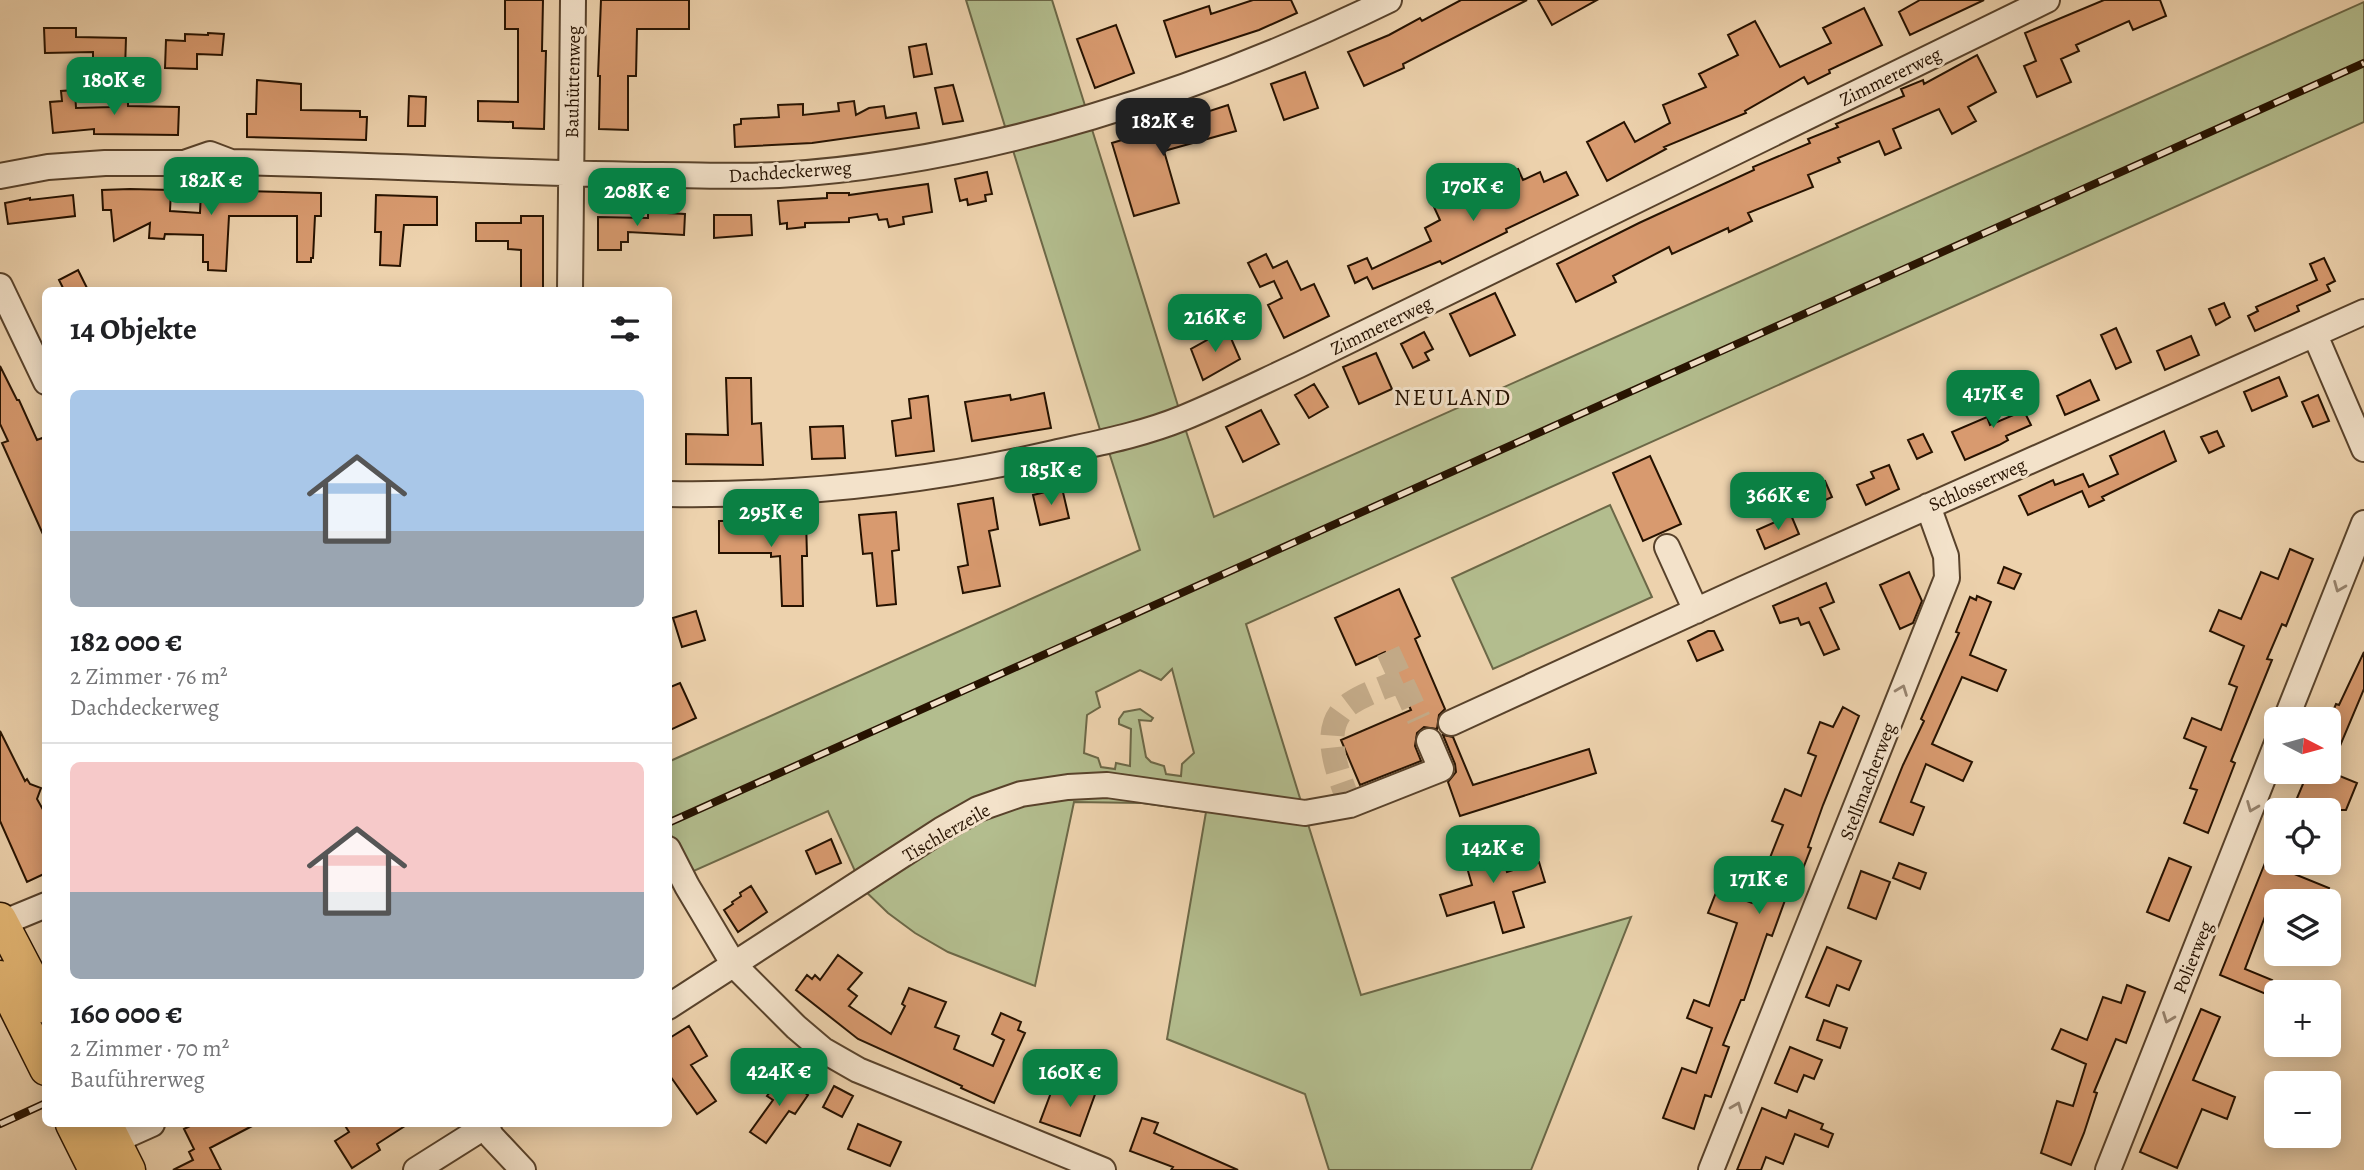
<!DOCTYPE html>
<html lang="de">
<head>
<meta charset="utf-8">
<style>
  :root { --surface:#fff; --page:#f2f2f2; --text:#202124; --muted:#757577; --line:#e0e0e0; --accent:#0b8043 }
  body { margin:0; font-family:Alegreya,serif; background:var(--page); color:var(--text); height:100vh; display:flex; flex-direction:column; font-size:26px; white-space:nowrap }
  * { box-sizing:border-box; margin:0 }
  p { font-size:23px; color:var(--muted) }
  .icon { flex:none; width:38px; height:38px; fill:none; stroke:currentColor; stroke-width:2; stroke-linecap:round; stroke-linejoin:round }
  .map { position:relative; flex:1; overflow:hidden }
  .drawer { position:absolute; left:42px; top:287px; width:630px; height:840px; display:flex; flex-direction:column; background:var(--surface); border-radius:10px; box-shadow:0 4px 18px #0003 }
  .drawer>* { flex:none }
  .needle { width:46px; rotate:96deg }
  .controls { position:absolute; left:2264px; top:707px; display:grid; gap:14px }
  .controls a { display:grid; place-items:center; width:77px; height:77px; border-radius:10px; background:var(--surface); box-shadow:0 4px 18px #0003; font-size:35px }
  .price { position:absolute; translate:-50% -60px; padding:0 16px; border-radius:14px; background:var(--accent); color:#fff; font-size:23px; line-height:46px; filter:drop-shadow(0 2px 4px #0008) }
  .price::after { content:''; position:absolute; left:50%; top:42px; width:21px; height:16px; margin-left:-10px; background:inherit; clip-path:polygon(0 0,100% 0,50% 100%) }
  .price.current { background:#222; color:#fff }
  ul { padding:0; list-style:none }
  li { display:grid; align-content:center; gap:14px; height:371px; padding:0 28px }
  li+li { border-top:2px solid var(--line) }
  li span { display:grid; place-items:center; height:217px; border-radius:10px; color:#555 }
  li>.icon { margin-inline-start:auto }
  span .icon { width:126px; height:126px; fill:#fffc; stroke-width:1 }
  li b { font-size:30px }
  h2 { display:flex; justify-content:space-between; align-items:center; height:84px; padding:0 28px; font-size:30px }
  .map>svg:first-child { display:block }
  .green { fill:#b3bd8e; stroke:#6c6847; stroke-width:2; fill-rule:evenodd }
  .building { fill:#d89a6f; stroke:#261200; stroke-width:2 }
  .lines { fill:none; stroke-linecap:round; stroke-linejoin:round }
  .minor-tunnel { stroke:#c5ac8a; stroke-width:24; stroke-dasharray:24 12; stroke-linecap:butt }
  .minor-casing { stroke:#58422b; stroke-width:28 }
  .major-casing { stroke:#261200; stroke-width:35 }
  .minor { stroke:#f3e2ca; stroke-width:24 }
  .major { stroke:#e6b976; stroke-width:32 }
  .rail-casing { stroke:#261200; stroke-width:8 }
  .rail { stroke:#f3e2ca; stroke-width:5; stroke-dasharray:16; stroke-linecap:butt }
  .oneway { stroke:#97846f }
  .labels { text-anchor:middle; stroke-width:6; stroke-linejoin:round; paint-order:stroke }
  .street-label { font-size:19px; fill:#261200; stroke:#f3e2ca }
  .quarter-label { font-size:23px; letter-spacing:2px; fill:#261200; stroke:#f3e2ca }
</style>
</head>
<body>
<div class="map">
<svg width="2364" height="1170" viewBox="0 0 2364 1170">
  <rect width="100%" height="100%" fill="#edd2ad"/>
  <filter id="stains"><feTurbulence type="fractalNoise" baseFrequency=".00286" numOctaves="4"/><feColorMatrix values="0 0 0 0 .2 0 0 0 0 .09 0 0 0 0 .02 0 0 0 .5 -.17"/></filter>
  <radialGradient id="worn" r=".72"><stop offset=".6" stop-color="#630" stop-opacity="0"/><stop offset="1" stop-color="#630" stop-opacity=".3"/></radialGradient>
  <path class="green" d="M966,0H1052L1087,112L1007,133Z
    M2364,2V122L1246,624L1361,995L1631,917L1531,1170H1329L1305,1094L1167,1039L1206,812L1142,803L1074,802L1035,986L948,952L915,933L888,913L863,889L828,811L687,874L669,830L668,762L1140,550L1108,449L1184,425L1214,517ZM1172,669L1194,753L1182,764L1181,776L1166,774L1164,766L1151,762L1146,757L1139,720L1151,721L1153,718L1140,709L1124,712L1119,719V724L1131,729L1130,766L1116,763L1115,769L1101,767L1098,758L1084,753L1087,715L1100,707L1096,692L1140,670L1161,680Z
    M1090,123L1179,409L1101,433L1011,144Z
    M1610,505L1652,597L1493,669L1452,578Z"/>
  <path class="building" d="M505,0H543L542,51H546L544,129L513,128V122L478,121V101L518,102V29H505Z
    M601,0H689V29H637L636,76H628V130L599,129L600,76H598Z
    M1253,0H1291L1297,13L1259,30L1176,57L1164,21L1209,6L1211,14Z
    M1461,0H1527L1403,64L1404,68L1364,86L1348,52L1389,35L1420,18L1422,21Z
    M1538,0H1597L1552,25Z
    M1920,0H1984L1910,35L1899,12Z
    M2104,0H2160L2166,16L2133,30L2129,21L2076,45L2079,51L2061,59L2071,82L2037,97L2024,66L2036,61L2025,33Z
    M1864,8L1882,45L1829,70L1830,73L1808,84L1804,77L1745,111L1746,113L1664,147L1666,149L1607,181L1587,142L1624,122L1635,142L1670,123L1663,105L1706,87L1699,74L1738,55L1728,35L1755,21L1780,67L1831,43L1823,28Z
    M1116,25L1134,73L1095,88L1077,39Z
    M44,28H76V37L126,38L125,70L93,69V52L45,53Z
    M208,33L224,34L222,55L197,54V69L165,68L166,40L185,41V34L208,35Z
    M926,44L932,74L914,77L909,47Z
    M1977,55L1996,92L1968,107L1976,121L1952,134L1939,109L1893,129L1901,148L1885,155L1879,141L1838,158L1840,162L1808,175L1813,187L1748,213L1752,221L1729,232L1728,228L1672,254L1669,247L1613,276L1616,282L1576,302L1557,264L1639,223L1754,170L1753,167L1810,143L1808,139L1838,127L1836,124L1904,96L1901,89L1923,80L1924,84Z
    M1305,72L1318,108L1284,120L1271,84Z
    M257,80L301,84V110L360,111V117H367L366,140L247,137V114H256Z
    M953,85L963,121L943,124L935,88Z
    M75,90L76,108L112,107V91H128V106L179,107L178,135L94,134V129L53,133L50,102L62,101L61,91Z
    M409,96L426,97L425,126H408Z
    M854,101L856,115L869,108L884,106L886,118L916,113L919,128L812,143L735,147L734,125L741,124V119L779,117L778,105L803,104V115L839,111L838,103Z
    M1228,105L1236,131L1164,151L1179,203L1134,216L1112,143L1195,118L1194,116Z
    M1518,169L1523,180L1540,172L1544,182L1566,172L1578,195L1506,229L1507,232L1442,264L1440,261L1373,289L1367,277L1355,283L1348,266L1367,258L1372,269L1431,241L1425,228L1440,220L1434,207Z
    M987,172L992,194L985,195L986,201L968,205L967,199L960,201L955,179Z
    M928,184L932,212L903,217L904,224L889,227L887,219L879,220L877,214L849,218V222L805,223V227L787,229V223L780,224L778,201L827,198V193H849V195Z
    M130,189L171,190L170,211L200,213L201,190L321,193V216H315L313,258H311V262H297V216H229L226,271L208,270V262H203V235L165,234L164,239L149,238L150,223L114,241L111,210H103L102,190Z
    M73,195L75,216L8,224L5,203L30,198V200Z
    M376,195L437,197V225H404L400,266L380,265L381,232H375Z
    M648,212L685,214L684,235L628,232V242H621V250H598V217L648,218Z
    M714,215H751L752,235L714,238Z
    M521,216H543V290H521V250L508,249V241H476V223H521Z
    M1266,254L1273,268L1287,261L1301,290L1314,284L1329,316L1284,338L1268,305L1282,298L1274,281L1260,287L1248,263Z
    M2324,258L2335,281L2327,285L2330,291L2297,306L2299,311L2255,331L2248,316L2258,311L2256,307L2317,280L2310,264Z
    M78,270L88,290H64L59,280Z
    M1495,293L1515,335L1470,356L1450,314Z
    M2224,303L2230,317L2216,325L2209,309Z
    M2116,328L2131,362L2116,369L2101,335Z
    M1227,329L1240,359L1203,380L1191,349Z
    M1424,332L1433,349L1425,353L1429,360L1413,368L1401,344Z
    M2191,336L2199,355L2165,370L2157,351Z
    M1376,353L1392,389L1359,404L1343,367Z
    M0,366L17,400H19L37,440L42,438L46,445V541L2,443L8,441L0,424Z
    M2279,377L2287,396L2252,411L2244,392Z
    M726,378H751L752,424L761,423L763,465L686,464V434L728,435Z
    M2090,380L2099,400L2065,415L2057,396Z
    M1314,384L1328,407L1309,418L1295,395Z
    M2023,390L2031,408L2017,414L2024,411L2031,425L2006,436L2008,440L1999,445L1965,460L1952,432L1987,417L1990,425L2016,414L2009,397Z
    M1044,393L1051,428L972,441L965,402L1010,395L1011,400Z
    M2318,395L2329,421L2313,427L2302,402Z
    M928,396L934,451L896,456L892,421L911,418L909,399Z
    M1261,410L1279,444L1243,462L1226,427Z
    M843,426L845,458L812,459L810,427Z
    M2164,431L2176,461L2102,497L2104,500L2089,507L2082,491L2028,515L2019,496L2053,480L2055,485L2083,474L2089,487L2118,474L2110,456Z
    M2217,431L2224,446L2209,453L2201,437Z
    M1923,434L1932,452L1917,459L1908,440Z
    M1650,456L1681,524L1643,541L1613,473Z
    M1889,465L1899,489L1866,505L1857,485L1874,478L1871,472Z
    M1825,481L1832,497L1817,504L1810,488Z
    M1062,488L1069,518L1040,525L1033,495Z
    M993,498L998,529L989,531L1000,586L963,593L958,567L968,565L958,504Z
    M896,512L899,550L892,551L896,604L877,606L872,553L863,554L859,515Z
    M1791,515L1799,534L1765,549L1757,530Z
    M806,520L807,556H802L803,606H782L780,556L771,557V553H719V521Z
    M2290,549L2313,559L2286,626L2282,624L2267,659L2272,660L2231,761L2235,763L2208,833L2184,823L2197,790L2190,788L2206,747L2184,738L2192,718L2221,730L2237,687L2229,684L2244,646L2210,631L2219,610L2241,619L2261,572L2278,579Z
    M2004,567L2021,574L2014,589L1998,583Z
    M1909,572L1922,601L1913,623L1900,629L1880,585Z
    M1826,583L1834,602L1820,608L1839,649L1824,655L1809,622L1801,625L1798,618L1780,623L1773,606Z
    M1399,589L1420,636L1415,639L1445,709L1439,715L1437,729L1424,727L1417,733L1415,746L1421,761L1360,785L1341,740L1411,710L1385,652L1356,665L1335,618Z
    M1977,596L1991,602L1970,655L2006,670L1997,691L1962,677L1932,744L1972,762L1963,781L1926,764L1911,802L1924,807L1913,835L1880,822L1903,765L1924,721L1921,719L1959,633L1956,632L1970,597L1976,600Z
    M696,611L705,640L682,647L673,618Z
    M1708,631H1714L1723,650L1697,661L1688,641Z
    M2364,652V689L2329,772V720L2336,704L2339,705Z
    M680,683L696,718L668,731V688Z
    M1843,707L1859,716L1823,805L1808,847L1811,848L1793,894L1788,892L1772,936L1767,934L1744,1000H1741L1723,1045L1729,1047L1711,1097L1705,1095L1694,1129L1663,1118L1682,1068L1696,1073L1712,1028L1687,1018L1694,1000L1709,1006L1737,923L1708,913L1717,890L1752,903L1783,825L1772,821L1785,789L1801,796L1816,756L1808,753L1820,722L1833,727Z
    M0,731L25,781L27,779L30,784L41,788L37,799L46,815V873L27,882L0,821Z
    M1443,735L1453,737L1473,785L1589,749L1596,773L1460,816L1448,782L1456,772L1455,764Z
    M2308,772H2330L2357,783L2346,810H2292Z
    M2275,838L2277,867L2329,888L2324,901H2295L2274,893L2245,969L2272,980L2266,994L2220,975Z
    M831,839L841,863L816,874L806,851Z
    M1497,839L1507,872L1539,862L1545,882L1513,892L1524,927L1503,933L1494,902L1447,916L1440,895L1472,885L1462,850Z
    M2169,858L2191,867L2169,921L2147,912Z
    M1899,863L1926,873L1920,889L1893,878Z
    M1861,871L1890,882L1876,919L1848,908Z
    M751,886L767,912L738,932L724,910L733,904L732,902L741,896L740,893Z
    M1827,947L1861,961L1849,990L1837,985L1829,1006L1806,997Z
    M838,955L862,973L848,989L857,996L849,1006L891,1034L905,1006L902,1004L909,988L946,1002L935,1027L959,1036L954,1049L993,1066L1004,1040L992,1034L1001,1013L1021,1022L1018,1030L1025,1033L994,1103L961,1088L962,1086L858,1039L796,990L807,975L812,979L815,975L820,980Z
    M2127,985L2145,992L2126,1043L2116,1039L2094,1092L2097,1093L2084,1133L2071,1165L2041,1153L2057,1101L2073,1106L2086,1064L2052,1049L2061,1029L2087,1040L2103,997L2121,1003Z
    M2201,1009L2220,1017L2193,1080L2235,1097L2227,1119L2202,1109L2177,1168L2140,1152Z
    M1824,1020L1847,1028L1840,1048L1817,1040Z
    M689,1026L707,1056L691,1065L716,1101L697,1114L668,1073V1039Z
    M1790,1047L1822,1060L1814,1079L1804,1075L1797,1092L1775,1083Z
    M781,1077L808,1095L795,1114L789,1111L766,1143L750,1132L773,1100L767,1096Z
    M1080,1080L1098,1086L1080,1136L1040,1122L1052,1090L1074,1098Z
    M834,1086L853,1096L842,1117L823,1107Z
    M1762,1108L1786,1118L1789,1110L1823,1124L1821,1129L1833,1134L1828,1147L1795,1134L1783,1164L1766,1157L1761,1170H1737Z
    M1142,1118L1158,1123L1154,1133L1238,1170H1171L1173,1167L1130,1151Z
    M194,1124H256L210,1148L221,1170H173L193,1160L189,1152L194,1149L184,1129Z
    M344,1124H408L377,1144L380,1150L352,1168L335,1141L349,1132Z
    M858,1124L901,1142L890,1166L848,1149Z"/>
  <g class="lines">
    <path class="minor-tunnel" d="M1388,651L1419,719
      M1350,805C1339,775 1316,726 1351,703C1366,693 1386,687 1402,680"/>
    <defs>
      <path id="minor" d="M0,176L48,167L105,163H184L210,154L231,162C374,164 517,174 660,175C700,175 740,177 779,175C984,163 1205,90 1389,0
        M0,286L46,382
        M570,290L573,0
        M2315,335L2364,449
        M668,494C799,496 927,482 1054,453C1098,443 1141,435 1183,418C1222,402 1260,383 1299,365L2047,0
        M1667,547L1696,611
        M2286,719L2364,523
        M1451,723L1743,589L2364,312
        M668,849L687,886L734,965L796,1027L823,1050L858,1070L1103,1170
        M0,924L46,905
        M668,1007L941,830L978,809L1021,794L1068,787L1107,785L1305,813L1350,805L1441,769L1429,741
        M485,1126L492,1137L523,1170
        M114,1141L152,1124
        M416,1170L489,1124
        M1711,1170L1947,578L1946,556L1928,506
        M2108,1170L2277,743"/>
      <path id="major" d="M0,919L46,1007
        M0,977L46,1069
        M72,1124L95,1170
        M106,1124L129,1170"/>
    </defs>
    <use href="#minor" class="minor-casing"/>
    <use href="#major" class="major-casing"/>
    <use href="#minor" class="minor"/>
    <use href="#major" class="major"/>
    <defs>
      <path id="rail" d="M668,823L2364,63
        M0,1124L46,1103"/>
    </defs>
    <use href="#rail" class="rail-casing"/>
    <use href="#rail" class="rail"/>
  </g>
  <defs><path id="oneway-chevron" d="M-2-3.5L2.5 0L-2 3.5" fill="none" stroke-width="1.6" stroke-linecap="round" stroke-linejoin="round" transform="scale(1.75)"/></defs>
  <g class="oneway">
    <use href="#oneway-chevron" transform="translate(2339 587) rotate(112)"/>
    <use href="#oneway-chevron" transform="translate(1902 690) rotate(-69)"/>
    <use href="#oneway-chevron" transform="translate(2252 807) rotate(112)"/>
    <use href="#oneway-chevron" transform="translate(2168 1018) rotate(111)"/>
    <use href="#oneway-chevron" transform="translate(1737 1107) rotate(-68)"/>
  </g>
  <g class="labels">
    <g class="street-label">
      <text transform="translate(1890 76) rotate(-26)" y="7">Zimmererweg</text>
      <text transform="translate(572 82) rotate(-89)" y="7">Bauhüttenweg</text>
      <text transform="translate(790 171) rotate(-4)" y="7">Dachdeckerweg</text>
      <text transform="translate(1381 325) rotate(-26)" y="7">Zimmererweg</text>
      <text transform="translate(1977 484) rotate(-24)" y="7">Schlosserweg</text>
      <text transform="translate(1867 781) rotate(-69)" y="7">Stellmacherweg</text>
      <text transform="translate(946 832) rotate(-30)" y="7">Tischlerzeile</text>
      <text transform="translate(2192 957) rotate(-68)" y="7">Polierweg</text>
    </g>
    <g class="quarter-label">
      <text x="1453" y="405">NEULAND</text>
    </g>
  </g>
  <rect width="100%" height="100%" filter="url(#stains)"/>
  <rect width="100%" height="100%" fill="url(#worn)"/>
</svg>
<div class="controls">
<a><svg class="needle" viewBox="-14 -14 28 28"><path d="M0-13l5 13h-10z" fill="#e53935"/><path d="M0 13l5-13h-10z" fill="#757577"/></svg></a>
<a><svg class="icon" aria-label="locate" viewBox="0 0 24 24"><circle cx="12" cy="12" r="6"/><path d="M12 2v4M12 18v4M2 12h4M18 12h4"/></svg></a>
<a><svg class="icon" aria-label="layers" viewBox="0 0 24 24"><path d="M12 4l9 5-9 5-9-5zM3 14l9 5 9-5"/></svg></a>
<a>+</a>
<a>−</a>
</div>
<b class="price" style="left:114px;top:117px">180K €</b>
<b class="price current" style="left:1163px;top:158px">182K €</b>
<b class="price" style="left:211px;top:217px">182K €</b>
<b class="price" style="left:1473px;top:223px">170K €</b>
<b class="price" style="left:637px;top:228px">208K €</b>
<b class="price" style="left:1215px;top:354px">216K €</b>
<b class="price" style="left:1993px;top:430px">417K €</b>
<b class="price" style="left:1051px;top:507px">185K €</b>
<b class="price" style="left:1778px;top:532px">366K €</b>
<b class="price" style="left:771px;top:549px">295K €</b>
<b class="price" style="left:1493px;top:885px">142K €</b>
<b class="price" style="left:1759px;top:916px">171K €</b>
<b class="price" style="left:779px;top:1108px">424K €</b>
<b class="price" style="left:1070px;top:1109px">160K €</b>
<section class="drawer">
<h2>14 Objekte<svg class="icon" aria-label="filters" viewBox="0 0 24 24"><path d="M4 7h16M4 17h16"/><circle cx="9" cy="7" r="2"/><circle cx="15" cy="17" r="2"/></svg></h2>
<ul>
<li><span style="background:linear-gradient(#a9c7e8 65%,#9aa5b1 0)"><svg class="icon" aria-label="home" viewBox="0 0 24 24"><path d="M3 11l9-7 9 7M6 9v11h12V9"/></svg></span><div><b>182 000 €</b><p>2 Zimmer · 76 m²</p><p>Dachdeckerweg</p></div></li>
<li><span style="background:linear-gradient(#f6c9c9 60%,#9aa5b1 0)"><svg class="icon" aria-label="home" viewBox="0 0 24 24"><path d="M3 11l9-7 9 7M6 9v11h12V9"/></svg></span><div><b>160 000 €</b><p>2 Zimmer · 70 m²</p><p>Bauführerweg</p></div></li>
</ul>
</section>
</div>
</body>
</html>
